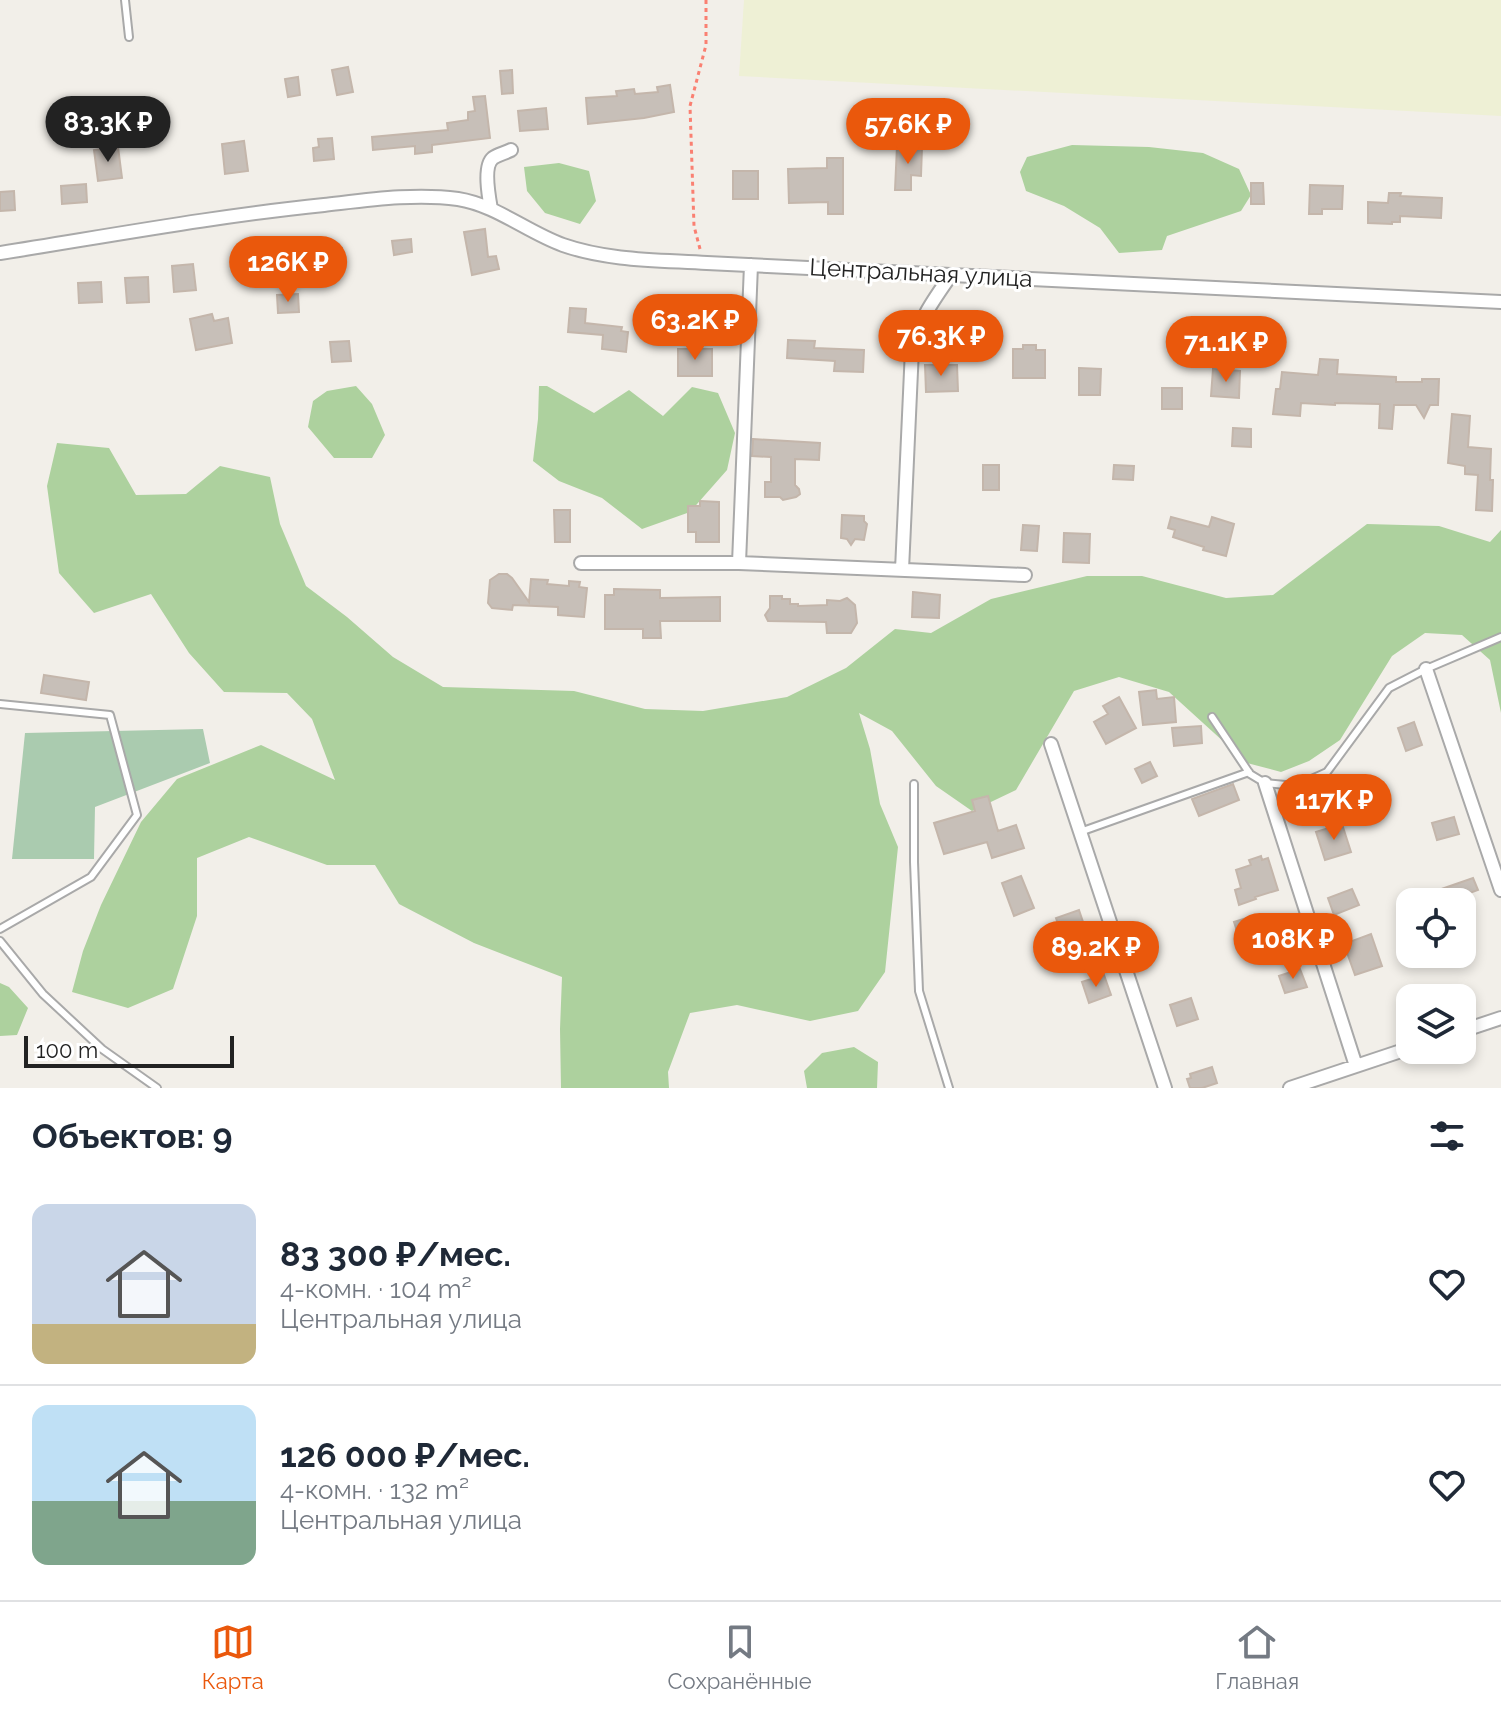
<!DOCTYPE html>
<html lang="ru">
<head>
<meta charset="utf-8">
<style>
  :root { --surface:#fff; --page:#f6f6f7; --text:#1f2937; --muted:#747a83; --line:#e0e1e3; --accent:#ea580c }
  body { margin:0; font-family:Raleway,sans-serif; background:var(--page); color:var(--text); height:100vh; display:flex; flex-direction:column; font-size:30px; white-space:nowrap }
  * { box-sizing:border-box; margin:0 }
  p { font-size:26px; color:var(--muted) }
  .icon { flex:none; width:44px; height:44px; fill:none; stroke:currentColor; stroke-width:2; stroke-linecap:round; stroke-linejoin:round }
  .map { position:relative; height:1088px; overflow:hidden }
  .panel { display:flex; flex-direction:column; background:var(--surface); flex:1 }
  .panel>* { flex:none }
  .controls { position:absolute; left:1396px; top:888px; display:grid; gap:16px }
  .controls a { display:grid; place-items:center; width:80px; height:80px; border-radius:16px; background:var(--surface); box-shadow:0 4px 12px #0003; font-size:40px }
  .scale { position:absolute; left:24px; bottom:20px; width:210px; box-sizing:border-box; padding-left:8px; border:4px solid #222; border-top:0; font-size:22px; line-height:28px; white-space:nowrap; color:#222; -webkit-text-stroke:6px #fff; paint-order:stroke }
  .price { position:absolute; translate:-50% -68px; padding:0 18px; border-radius:28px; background:var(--accent); color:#fff; font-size:26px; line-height:52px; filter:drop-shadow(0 2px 4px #0008) }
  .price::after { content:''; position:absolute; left:50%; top:48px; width:24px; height:18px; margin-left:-12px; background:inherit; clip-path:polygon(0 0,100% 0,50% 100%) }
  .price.active { background:#222; color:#fff }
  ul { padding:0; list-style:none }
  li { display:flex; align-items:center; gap:24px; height:200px; padding:0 32px }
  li+li { border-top:2px solid var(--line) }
  li span { display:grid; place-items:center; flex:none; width:224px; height:160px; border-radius:16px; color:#555 }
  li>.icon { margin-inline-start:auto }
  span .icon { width:96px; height:96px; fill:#fffc; stroke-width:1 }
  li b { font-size:34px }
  h2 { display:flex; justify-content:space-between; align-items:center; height:96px; padding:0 32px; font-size:34px }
  .menu { display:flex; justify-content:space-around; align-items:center; height:112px; border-top:2px solid var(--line); background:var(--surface); font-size:22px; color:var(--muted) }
  .menu a { display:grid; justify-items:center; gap:4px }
  .menu .active { color:var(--accent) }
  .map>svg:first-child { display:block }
  .farmland { fill:#eef0d5 }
  .forest { fill:#add19e }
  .cemetery { fill:#aacbaf }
  .building { fill:#c7bfb8; stroke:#c4b6ab; stroke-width:2 }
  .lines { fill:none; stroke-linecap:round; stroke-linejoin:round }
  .service-casing { stroke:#a9a9a9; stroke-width:10 }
  .minor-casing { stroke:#a9a9a9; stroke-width:16 }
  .path { stroke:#fa8072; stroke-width:3; stroke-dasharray:4 4; stroke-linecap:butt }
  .service { stroke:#fff; stroke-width:6 }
  .minor { stroke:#fff; stroke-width:12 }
  .labels { text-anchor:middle; stroke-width:6; stroke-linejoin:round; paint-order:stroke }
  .street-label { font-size:24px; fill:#222; stroke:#fff }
</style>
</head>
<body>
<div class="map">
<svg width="1501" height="1088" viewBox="0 0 1501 1088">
  <rect width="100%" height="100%" fill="#f2efe9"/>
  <path class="farmland" d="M744,0H1501V116L739,76Z"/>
  <path class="forest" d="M1072,145L1149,147L1203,153L1239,169L1251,195L1241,211L1167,236L1162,250L1119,253L1100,228L1064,206L1026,191L1020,172L1027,157Z
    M559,163L589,171L596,201L580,224L545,213L527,191L524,167Z
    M356,386L372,404L385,435L372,458H334L308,427L313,401L327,391Z
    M539,386H547L594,413L629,390L663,416L692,387L718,393L735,433L727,470L690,512L642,529L602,498L559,481L533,461L538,419Z
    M57,443L109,448L136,495L186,494L220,466L270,477L280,524L306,586L347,617L393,657L443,687L574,691L645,709L703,711L787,697L846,668L895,629L931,633L991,599L1087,576H1142L1226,598L1273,595L1367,524L1439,526L1490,542L1501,530V713L1490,660L1462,635L1425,633L1392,656L1340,740L1309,761L1281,772L1247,763L1169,692L1119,677L1074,691L1016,790L972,811L936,786L892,731L859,713L870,749L880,804L898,847L885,972L858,1011L810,1021L737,1005L690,1013L668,1072L669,1088H561L560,1029L562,977L474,943L399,904L375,865H327L249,837L197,858V916L173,989L128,1008L72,992L83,951L101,905L141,822L177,779L261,745L335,780L312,719L287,693L224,692L189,653L151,594L94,613L59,573L47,486Z
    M0,983L9,987L28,1008L17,1035L0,1036Z
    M854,1047L878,1062L877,1088H807L804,1071L822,1053Z"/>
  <path class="cemetery" d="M203,729L210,763L95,807L94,859H12L25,733Z"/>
  <path class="building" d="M348,67L353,92L337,95L332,70Z
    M512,70L513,93L502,94L500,71Z
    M298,77L300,95L288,97L285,79Z
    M670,85L674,112L644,118L588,124L586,98L617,96L616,91L634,89L635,94L658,92L657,87Z
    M485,96L490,138L432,145V152L415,154V146L373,150L372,137L448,130L447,123L468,120V112L475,111L473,97Z
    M546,108L548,129L520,131L518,111Z
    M146,124L148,142L126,145L124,127Z
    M332,138L334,159L314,161L313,148L319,147L318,139Z
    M244,141L248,171L225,174L222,144Z
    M897,146L922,147L921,176L911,175V190H895Z
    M118,147L122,178L98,181L94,150Z
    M827,158H843V214H828V202L789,203L788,169L827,168Z
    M733,171H758V199H733Z
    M1251,183H1263L1264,204H1251Z
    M86,184L87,202L62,204L61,186Z
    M1310,185L1343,186L1342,209H1322V214H1309Z
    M14,191L15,210L0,211V192Z
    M1389,193H1401L1400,196L1442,198L1441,218L1400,216V222H1392V224L1368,223V202L1388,203Z
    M485,229L488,257L496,256L499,269L472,275L464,232Z
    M411,239L412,252L394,255L392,241Z
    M342,248L343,270L320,271L318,249Z
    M193,264L196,290L174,292L172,266Z
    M148,277L149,302L127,303L125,278Z
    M101,282L102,302L79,303L78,283Z
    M298,294L299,312L278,313L277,295Z
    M570,308L586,309L585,323L622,327L621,331L628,332L626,352L602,349L603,335L568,332Z
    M212,314L214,321L228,318L232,343L196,350L190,319Z
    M788,340L815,341L814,348L864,350L863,372L834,371L835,361L787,358Z
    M349,341L351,361L332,362L330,342Z
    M1023,345H1036V350H1045V378H1013V349H1023Z
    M678,349H712V376H678Z
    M1320,359L1338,360L1337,374L1396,377V382H1422V379H1439L1438,405H1430L1424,418L1416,405H1394L1392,429L1379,428L1380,404L1335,403V405L1301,403L1300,416L1273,414L1276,389H1280L1282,372L1318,375Z
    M925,365H957L958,391L926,392Z
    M1079,368L1101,369L1100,395H1079Z
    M1213,369L1240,371L1239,398L1211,396Z
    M1162,388H1182V409H1162Z
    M1452,414L1470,416L1468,447L1491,449L1490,480H1493L1492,511L1476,510L1478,475L1465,474V466L1448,463Z
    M1233,428L1251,429V447L1232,446Z
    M753,439L820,443L819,460L795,459V485L799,489L800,494L796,497L783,500L780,497H765V482H771V457L752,456Z
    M983,465H999V490H983Z
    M1114,465L1134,466L1133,480L1113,479Z
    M700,501L719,502V542H696V532H688V506H700Z
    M554,510H570V542H555Z
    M842,515L864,516V521L867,524L864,540L855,539L851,545L847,539L841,538Z
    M1171,517L1209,527L1212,517L1234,524L1226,556L1203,550L1204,547L1173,537L1175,530L1168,528Z
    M1023,525L1039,526L1037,551L1021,550Z
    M1064,533L1090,534L1089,563L1063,562Z
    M499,574H507L512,578L529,602L531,579L548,580L547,584L569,586V581L580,582L579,587L587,588L584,617L558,615V607L513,605L512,610L492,608L488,603L490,580Z
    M614,589L660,590V598L720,597V621H660L661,638H643V629H605V595H614Z
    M913,592L940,595L939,618L912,617Z
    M770,596H782V599H790V604H798V606L827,605V600L840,601L847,598L855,605L857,623L851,633H827L826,622L768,621L765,615L770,608Z
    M44,675L89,682L86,700L41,693Z
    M1156,690L1157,699L1174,697L1176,722L1143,725L1139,692Z
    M1119,697L1136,728L1106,744L1094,722L1108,714L1103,706Z
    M1414,722L1422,745L1406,751L1398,728Z
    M1201,726L1202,743L1174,746L1172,728Z
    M1150,762L1157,776L1142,783L1135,769Z
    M1233,784L1239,800L1199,816L1192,799Z
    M988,796L998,831L1016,825L1024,848L992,858L987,842L944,854L934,823L975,811L972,800Z
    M1454,817L1459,834L1437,840L1432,823Z
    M1342,824L1351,852L1325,860L1316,832Z
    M1261,856L1262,860L1268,858L1278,890L1255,897L1256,899L1239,905L1235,890L1241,888L1236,870L1251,865L1249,860Z
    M1021,876L1034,908L1014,916L1002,883Z
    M1473,878L1478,890L1445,902H1436L1433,892Z
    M1352,889L1359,905L1334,915L1328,898Z
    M1079,910L1087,934L1064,942L1056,918Z
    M1250,917L1254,929L1238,934L1234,922Z
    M1288,930L1294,947L1279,953L1272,936Z
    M1371,934L1382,966L1355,975L1344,944Z
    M1300,969L1307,987L1285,993L1279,976Z
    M1104,975L1111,995L1089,1003L1082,982Z
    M1191,998L1198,1019L1177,1026L1170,1005Z
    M1212,1067L1217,1083L1202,1088H1190L1187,1079L1191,1078L1190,1074Z"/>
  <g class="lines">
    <defs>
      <path id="service" d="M125,0L129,37
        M0,704L110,715L137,815L91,877L0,929
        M1212,717L1250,774L1265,783L1296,786L1327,772L1389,688L1426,669L1501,637
        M914,784V862L919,991L949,1088
        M1080,832L1249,772
        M0,941L43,994L102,1049L157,1088"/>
      <path id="minor" d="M491,209C489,198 483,166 493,158C497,155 505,153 511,150
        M0,253C108,236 216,216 324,205C368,200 414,193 458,199C496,205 527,232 563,245C609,261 659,260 707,263L1501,302
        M581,563H739L1025,575
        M739,563L751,265
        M902,570L912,349C919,320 934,299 951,275
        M1426,669L1501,890
        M1051,744L1165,1088
        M1265,783L1356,1066
        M1462,1031L1501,1018
        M1290,1088L1410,1048"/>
    </defs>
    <use href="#service" class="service-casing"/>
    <use href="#minor" class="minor-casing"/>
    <path class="path" d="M700,249L694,226L690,106L706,45V0"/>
    <use href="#service" class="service"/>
    <use href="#minor" class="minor"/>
  </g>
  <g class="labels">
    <g class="street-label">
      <text transform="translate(921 273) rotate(3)" y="8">Центральная улица</text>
    </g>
  </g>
</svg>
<div class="controls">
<a><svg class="icon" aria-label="locate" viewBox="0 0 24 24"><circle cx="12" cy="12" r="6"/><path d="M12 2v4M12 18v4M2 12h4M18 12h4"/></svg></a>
<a><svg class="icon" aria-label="layers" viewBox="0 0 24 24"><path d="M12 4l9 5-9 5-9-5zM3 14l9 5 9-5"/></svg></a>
</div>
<div class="scale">100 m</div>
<b class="price active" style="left:108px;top:164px">83.3K ₽</b>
<b class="price" style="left:908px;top:166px">57.6K ₽</b>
<b class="price" style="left:288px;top:304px">126K ₽</b>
<b class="price" style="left:695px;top:362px">63.2K ₽</b>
<b class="price" style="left:941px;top:378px">76.3K ₽</b>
<b class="price" style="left:1226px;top:384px">71.1K ₽</b>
<b class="price" style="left:1334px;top:842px">117K ₽</b>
<b class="price" style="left:1293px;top:981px">108K ₽</b>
<b class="price" style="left:1096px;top:989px">89.2K ₽</b>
</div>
<section class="panel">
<h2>Объектов: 9<svg class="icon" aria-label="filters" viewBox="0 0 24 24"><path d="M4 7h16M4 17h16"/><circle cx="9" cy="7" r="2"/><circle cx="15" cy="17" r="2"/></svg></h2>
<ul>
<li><span style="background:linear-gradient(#c9d6e8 75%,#c2b280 0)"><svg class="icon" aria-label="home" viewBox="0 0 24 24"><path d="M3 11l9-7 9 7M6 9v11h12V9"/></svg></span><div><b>83 300 ₽/мес.</b><p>4-комн. · 104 m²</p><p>Центральная улица</p></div><svg class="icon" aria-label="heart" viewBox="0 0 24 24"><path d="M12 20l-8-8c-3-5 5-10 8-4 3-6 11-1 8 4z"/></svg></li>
<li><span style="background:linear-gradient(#bfe0f5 60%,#7fa58c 0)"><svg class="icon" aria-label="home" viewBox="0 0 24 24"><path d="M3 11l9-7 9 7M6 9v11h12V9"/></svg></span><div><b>126 000 ₽/мес.</b><p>4-комн. · 132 m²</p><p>Центральная улица</p></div><svg class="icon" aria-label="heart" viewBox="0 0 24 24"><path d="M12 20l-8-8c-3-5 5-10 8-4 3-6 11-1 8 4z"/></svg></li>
</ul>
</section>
<nav class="menu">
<a class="active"><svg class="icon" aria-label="map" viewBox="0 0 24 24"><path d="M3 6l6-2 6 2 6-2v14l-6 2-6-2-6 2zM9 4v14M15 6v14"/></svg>Карта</a>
<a><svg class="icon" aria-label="saved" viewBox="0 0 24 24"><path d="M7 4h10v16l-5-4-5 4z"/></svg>Сохранённые</a>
<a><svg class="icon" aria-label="home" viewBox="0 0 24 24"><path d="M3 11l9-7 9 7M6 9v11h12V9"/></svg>Главная</a>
</nav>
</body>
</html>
